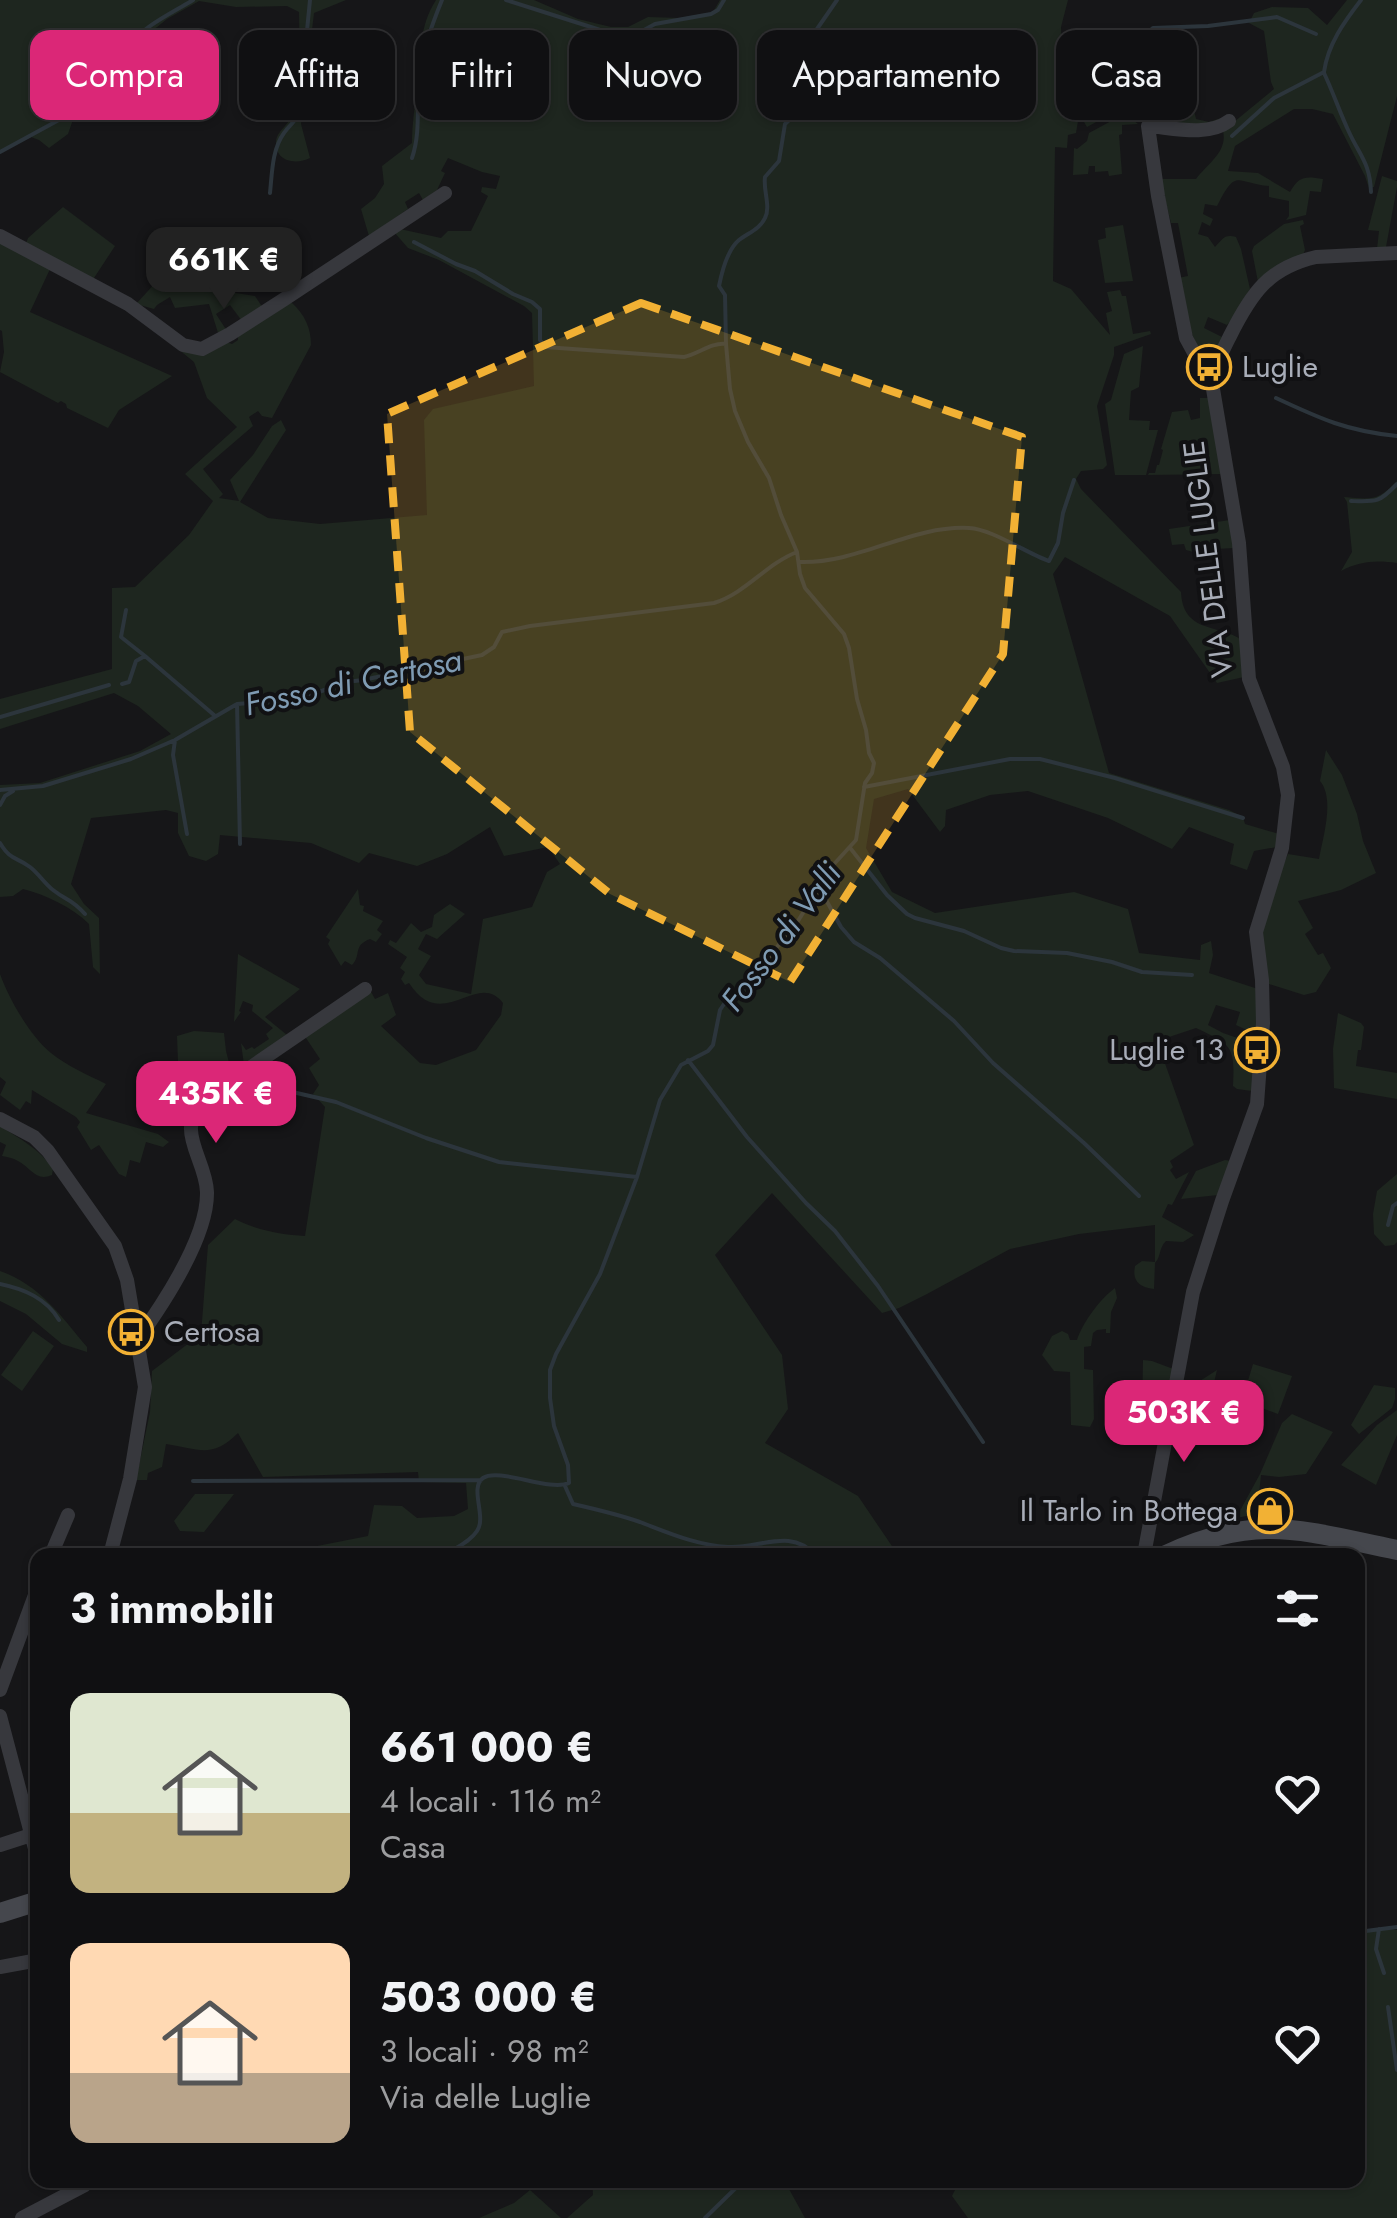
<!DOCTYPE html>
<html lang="it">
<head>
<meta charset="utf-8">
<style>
  :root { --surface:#101012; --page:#1e1e20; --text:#f1f3f6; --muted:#9c9d9f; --line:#303032; --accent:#db2777 }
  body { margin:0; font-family:Jost,sans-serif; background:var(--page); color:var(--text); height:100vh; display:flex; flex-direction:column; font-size:38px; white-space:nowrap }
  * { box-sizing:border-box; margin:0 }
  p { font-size:32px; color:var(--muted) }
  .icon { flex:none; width:55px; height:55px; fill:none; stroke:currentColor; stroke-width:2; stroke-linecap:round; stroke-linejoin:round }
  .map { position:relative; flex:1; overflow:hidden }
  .side { position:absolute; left:30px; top:1548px; width:1335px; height:640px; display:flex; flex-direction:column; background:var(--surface); border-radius:20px; box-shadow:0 2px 8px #0004,0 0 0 2px var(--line) }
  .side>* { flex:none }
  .banner { position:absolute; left:30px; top:30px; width:1338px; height:90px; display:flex; gap:20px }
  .price { position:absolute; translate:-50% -85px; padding:0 22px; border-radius:20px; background:var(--accent); color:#fff; font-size:32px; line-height:65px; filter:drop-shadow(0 2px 5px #0008) }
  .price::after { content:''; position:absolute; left:50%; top:60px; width:30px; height:22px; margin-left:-15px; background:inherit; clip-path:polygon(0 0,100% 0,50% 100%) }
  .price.on { background:#222; color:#fff }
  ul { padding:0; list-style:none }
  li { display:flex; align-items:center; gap:30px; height:250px; padding:0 40px }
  li span { display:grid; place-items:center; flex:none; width:280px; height:200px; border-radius:20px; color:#555 }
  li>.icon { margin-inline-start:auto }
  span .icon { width:120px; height:120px; fill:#fffc; stroke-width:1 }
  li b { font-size:42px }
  h2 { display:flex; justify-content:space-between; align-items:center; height:120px; padding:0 40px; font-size:42px }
  .tag { padding:0 35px; border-radius:20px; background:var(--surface); box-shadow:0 2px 8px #0004,0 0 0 2px var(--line); font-size:35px; line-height:90px }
  .tag.on { background:var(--accent); color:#fff }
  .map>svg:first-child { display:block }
  .green { fill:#1e261f }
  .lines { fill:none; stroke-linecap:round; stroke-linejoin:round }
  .stream { stroke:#2c353c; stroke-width:4 }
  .street { stroke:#37383d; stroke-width:14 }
  .secondary { stroke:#45474d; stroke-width:20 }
  .marked { fill:#f2b134; fill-opacity:0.2; stroke:#f2b134; stroke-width:8; stroke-dasharray:20 12; stroke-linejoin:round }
  .labels { text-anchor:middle; stroke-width:8; stroke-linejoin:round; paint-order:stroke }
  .poi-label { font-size:30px; fill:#a8adb8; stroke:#111113; text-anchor:start }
  .street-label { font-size:30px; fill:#a8adb8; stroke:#111113 }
  .water-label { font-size:32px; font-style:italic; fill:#7f9bb3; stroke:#111113 }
</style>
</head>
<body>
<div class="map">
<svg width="1397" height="2218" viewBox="0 0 1397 2218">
  <rect width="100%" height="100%" fill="#161618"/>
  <path class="green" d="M0,0H346L314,13L301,124L310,158C296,165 275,162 276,142C277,130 289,126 291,115C298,82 300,45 299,12L287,6L236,7L199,1L167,19L131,48L120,87L116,91L112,85L78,105L68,134L49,148L39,140L31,137L0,153Z
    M436,0H534L578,19L611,27H628L648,17L680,18L713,12L720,0H1068L1061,27L1064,114H1069C1088,101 1115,99 1137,95L1140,99L1141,96H1165L1168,109L1194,110L1196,119L1209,122L1221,118L1223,121L1212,125L1153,121L1140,110L1111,114L1087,127L1084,122L1078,121L1076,133L1068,135L1067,148L1055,147L1053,281L1071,289L1110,335L1106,313L1112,311L1107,292L1120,290L1122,296H1126L1133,334L1150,331L1151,334L1114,347V355L1097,406L1107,465L1103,469L1081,471L1076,479L1081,489L1181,592C1183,632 1215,624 1241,639L1244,677L1217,683L1170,616L1065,557L1053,574L1109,773L1229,810L1243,817L1245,824L1279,834L1277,847L1254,851L1247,870L1230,864L1234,844L1189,827L1172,849L1108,818L1028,791L990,795L946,810L945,826L940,832L908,789L874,799L866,848L892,892L935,913L1074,892L1128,909L1139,953L1200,960L1201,945L1211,941L1213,955L1209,973L1258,989L1259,1028L1253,1033L1236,1025L1240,1012L1216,1005L1208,1025L1223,1033L1252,1043L1257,1052L1252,1091L1237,1089L1233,1086C1235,1046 1232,1045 1196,1028L1157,1041L1194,1145L1170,1161L1173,1167L1170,1170L1176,1179L1189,1172L1172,1205L1168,1204L1162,1217L1194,1235L1183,1242L1166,1241C1159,1247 1161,1257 1155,1263L1154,1289C1139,1287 1132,1281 1135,1266L1142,1261L1155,1262V1225L1079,1234L1010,1249L927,1294L899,1308L882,1313L772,1193L715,1255L782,1355L788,1409L765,1443L858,1496L898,1555H308L307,1548L368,1536L374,1505L402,1506L417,1518L454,1516L468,1509L466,1483L419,1482L418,1472L263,1477L238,1433C212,1459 199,1449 166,1444L162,1467L148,1473L147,1480H136L150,1412L152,1371L201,1334L208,1245L235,1219C256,1230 281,1235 305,1236L325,1107L313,1094L319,1085L309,1068L320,1059L304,1035L370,990L375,999L388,993L396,1015L381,1026L420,1063L436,1065L476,1050L501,1015L503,1003C477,969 443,1035 409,983L405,985L401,979L405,972L400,968L407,957L388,944L390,940L396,943L411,923L421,932L432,927L434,915L450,904L465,914L437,939L426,934L418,949L431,956L419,975L426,984L471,994L483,919L532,907L547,872L560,864L548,847L504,856L490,827L447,854L417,866L369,853L359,863L311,843L220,835L218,854L206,861L189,856L178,833V813L166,810L91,818L71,884L84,904L99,918L100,974L93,967L89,924C72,907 46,895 23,889L13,896L0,897V785L40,783L140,751L171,734L138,706L114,693L0,729V699L112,669V588L135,587L189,535L213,501L185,474L237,427L207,398L194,362L136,315L50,269L30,312L172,376L119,410L108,428L67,408L66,404L61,401L58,403L0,372L4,352L2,331L0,330V240L139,314L171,340L192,352L205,353L226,342L232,344L238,340V334L287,302L292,303C305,315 311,328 311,345L272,418L262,416L258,411L249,417L253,426L203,469L223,494L219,498L239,501L230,480L253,455L272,426L281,420L286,430L240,502L268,518L320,524L427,515L424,420L433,409L534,386L532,313L524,306L439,260L408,248L394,232L400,229L441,238L448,231H471L488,196L481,192L482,187L496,189L500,176L482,172L448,158L441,171L445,173L437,190L423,200L419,193L405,202L408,209L369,236L361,209L375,198L384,184L382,166L412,143C412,124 415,106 417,87C420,57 419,26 436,0Z
    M1347,0H1397V96L1374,187L1369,188L1365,176L1333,114L1312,109H1294L1235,146L1228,171L1258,173L1290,192C1299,176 1305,176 1323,179L1321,192L1310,191L1306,215L1286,220L1289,216V201L1269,197V186C1235,183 1237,167 1217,206L1205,204L1203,214L1213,219L1210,226L1202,222L1198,234L1208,237L1215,247C1223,239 1224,234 1236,237L1241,249L1250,289C1243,299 1235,318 1227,325L1208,317L1204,328L1222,337L1212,360L1209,355L1202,359L1190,329L1189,318L1184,312L1178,278L1188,276L1178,223H1171L1160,179H1196C1207,164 1228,152 1223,131L1274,89L1271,82L1264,31L1249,23L1254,13L1272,7L1308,8L1327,25Z
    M1132,119L1138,124L1122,125V134L1119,135L1122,174L1109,176L1108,171L1095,172V166H1089L1088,174L1073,175L1074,148L1077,149L1087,141L1089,133L1113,120Z
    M1382,176L1397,181V187L1386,247L1377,249L1379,231L1368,230Z
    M63,207L115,246L92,281L25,246L28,238Z
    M1303,220L1304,224L1300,226L1305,250L1302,257L1258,282L1252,251L1254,246L1284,224Z
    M1123,225L1133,281L1105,283L1098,240L1106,238L1105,228Z
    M214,263L216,292L223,291L255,296L263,308L242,321L230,305L216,314L227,331L219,336L209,304L175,308L170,297L157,305L154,309L136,304L169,268Z
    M1143,346L1139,387L1131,391L1129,420L1150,421L1149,430H1158L1146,475H1115L1105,404L1111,400L1124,354Z
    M1200,398H1210L1223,474L1148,475L1149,473H1155L1157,465H1159L1163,450L1161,449L1172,412L1188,410L1191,420L1200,418Z
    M1397,481V563C1376,560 1360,561 1341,571L1352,552L1347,502L1344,497C1371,499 1377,502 1397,481Z
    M1230,520L1234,548L1198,550L1197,553L1186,550L1184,544L1172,545L1169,529Z
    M1326,750L1342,775L1357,814L1363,841L1376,873L1341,890L1298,901L1313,928L1305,934L1318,955L1323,953L1331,968L1316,992L1304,995L1266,983L1258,940L1276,881L1288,854L1319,859C1323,837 1335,799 1320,781Z
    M358,889L360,905L364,906L363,911L383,921L377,930L382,934L376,942L370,939C352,946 362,955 352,965L345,961L341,966L328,944L330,940L326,937Z
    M238,954L300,989L265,1017L287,1035L244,1065L241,1043L246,1050L252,1047L254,1049L269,1039L266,1034L273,1028L252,1011L253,1005L243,1001L239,1011L241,1012L234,1022Z
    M0,974C9,999 30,1036 51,1053C67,1066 88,1075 106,1084L86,1113L158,1134L169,1142L163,1147L146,1142L140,1163L130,1160L126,1177L119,1174L99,1145L91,1150L77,1127L80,1122L76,1117L32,1090L31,1104L26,1101L20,1110L0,1095L6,1082L0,1077Z
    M1338,1013L1361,1023L1364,1027L1361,1050H1358L1356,1066L1397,1073V1099L1334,1088L1333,1049Z
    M194,1031L224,1033L226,1051L232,1074L211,1089L210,1084L212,1085L216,1078L211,1074L206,1079L194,1068L178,1062L177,1036Z
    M0,1126C20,1139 40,1149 53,1169L52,1175C36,1182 31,1168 18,1161C13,1158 7,1157 2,1156L6,1145L0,1142Z
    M1225,1160L1231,1161L1218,1195L1181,1199L1196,1171Z
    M1397,1174V1242L1394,1245L1385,1246L1374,1234L1373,1214L1377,1191Z
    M0,1271C40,1285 61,1316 87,1347V1352L62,1344L26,1314L0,1301Z
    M1115,1288L1117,1298L1111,1312L1110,1333H1106V1329L1097,1330L1093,1333L1091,1346L1084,1347V1369L1093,1370L1094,1419L1090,1427L1071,1425L1070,1372L1054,1371L1042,1355L1052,1336L1062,1331L1068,1334L1070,1340H1077C1083,1322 1100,1299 1115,1288Z
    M33,1331L54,1346L22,1391L1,1375Z
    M1143,1360L1152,1361L1176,1370L1167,1414L1142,1411Z
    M1253,1364L1292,1376L1278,1414L1245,1402L1236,1431L1175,1415L1181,1393L1217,1370L1210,1400L1234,1404L1236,1400L1242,1401Z
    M1374,1385L1395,1388V1399L1392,1408L1359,1434L1351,1425Z
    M1397,1410V1435L1376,1485L1341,1465L1377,1425Z
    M1292,1414L1333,1432L1306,1474L1279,1477L1261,1475L1257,1514L1236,1518L1260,1474L1282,1423Z
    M195,1494H234L204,1532L180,1531L174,1521Z
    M1391,1929L1397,1930V2218H968L952,2196L960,2180H1358V1933Z
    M592,2180H784L805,2218H567L593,2195Z
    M530,2190L561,2218H479L514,2203Z"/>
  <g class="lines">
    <path class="stream" d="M506,0L616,35L633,36L655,24L711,14L718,10L724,0
      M1073,33L1144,36L1153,28L1208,26L1277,17L1316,34
      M1324,73C1333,92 1340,113 1349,132C1360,156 1370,163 1371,192
      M1232,136L1274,98L1324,72C1328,44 1344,22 1361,0
      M0,152L79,109C90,98 107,97 116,86C119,74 121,57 128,47C143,26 172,13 193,0
      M412,158C422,129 415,99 420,70C424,45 433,22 442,0
      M270,193C272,174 272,149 284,133C290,124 296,122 299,112L310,0
      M414,242L456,264L475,271L513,294L532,302L540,309V340L545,347L684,357C698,354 712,342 726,344
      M1276,398C1321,419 1347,431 1397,436
      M1351,501C1376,502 1379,503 1397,484
      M800,562C858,564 911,525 969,528C992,529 1026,553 1049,561L1058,543L1063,513L1074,480
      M126,610L121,637L145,656
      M122,684L129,682L136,661L145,656L214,715
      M237,704L240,844
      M0,717L109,685
      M175,740L173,755L187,834
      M864,787L1010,759H1040L1115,778L1243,818
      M0,790L43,786L131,759L175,740L237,704L300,699L346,682L363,680L482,655L494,647L502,632L530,626L714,603C746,593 766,564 797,552
      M0,805L5,796L13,791
      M0,843C11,861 15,856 30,867C39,874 45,884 53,890C67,901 71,898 85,914
      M851,849L887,895L907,914L915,918L964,931L1001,948L1014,951L1067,953L1112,962L1142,972L1192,975
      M818,891L825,898L841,927L854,942L880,958L954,1021L993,1063L1084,1143L1139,1196
      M688,1060L747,1137L806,1203L835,1231L878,1286L983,1442
      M257,1080L275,1088L336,1102L426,1138L499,1162L637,1177
      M1388,1225L1393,1206L1397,1203
      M0,1284C24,1289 46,1298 59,1320
      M193,1481L481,1480
      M565,1486L573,1504C595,1509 617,1514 640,1522C669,1533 696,1545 728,1547C759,1549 791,1527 815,1555
      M445,1555C455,1548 470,1542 477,1531C487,1517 469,1488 483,1478C499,1467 549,1492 569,1483L568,1465L554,1426L550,1398V1370L556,1354L600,1274L637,1177L660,1100L681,1065L708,1051L713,1045L720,1010L724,1004L740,993L798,921L814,895L818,891L825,874L856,840L865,783L872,773L874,763L869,753L866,730L857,699L849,648L844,634L805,588L800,574L797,552L781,515L769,478L748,442L735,411L730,389L726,344L725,295L719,286C722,271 727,250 739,240C748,233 760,229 765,218C771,206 763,191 765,177L779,161L785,124L803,107L813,87L824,51L817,29L837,0
      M1379,1929L1376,1949L1384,1973
      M1358,1932L1397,1927
      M1388,2007L1397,2070
      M705,2218L744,2180"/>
    <path class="street" d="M0,236L128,304L183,345L202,349L230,334L283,300L445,193
      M1211,384L1186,338L1158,196L1148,126C1173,128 1208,137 1229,121
      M0,1119L34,1137L48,1151L115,1246L127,1280L145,1387L130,1479L110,1555
      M138,1339C163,1304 208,1236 207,1192C206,1158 172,1129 206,1098L365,989
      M51,1555L68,1515
      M1144,1555L1193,1292L1222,1201L1257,1104L1263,1023L1262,980L1256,932L1282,848L1288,795L1283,767L1249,679L1239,543L1213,389C1213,369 1221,354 1230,336C1251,294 1268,268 1316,257L1397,253
      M0,1690L38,1587
      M0,1716L38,1860
      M0,1845L31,1835
      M0,1967L38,1960
      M22,2218L85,2185"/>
    <path class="secondary" d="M1166,1555C1258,1512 1303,1531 1397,1550
      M0,1913L38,1901"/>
  </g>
  <path class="marked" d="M641,303L1022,437L1003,654L790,982L610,894L410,732L387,414Z"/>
  <defs>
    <symbol id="bus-ring" viewBox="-11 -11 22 22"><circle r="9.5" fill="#111113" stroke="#f2b134" stroke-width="1.5"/><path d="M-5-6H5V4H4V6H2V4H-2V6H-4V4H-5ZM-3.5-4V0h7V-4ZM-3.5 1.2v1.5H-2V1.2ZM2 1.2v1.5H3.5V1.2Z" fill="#f2b134"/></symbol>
    <symbol id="shop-ring" viewBox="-11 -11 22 22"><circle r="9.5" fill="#111113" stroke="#f2b134" stroke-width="1.5"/><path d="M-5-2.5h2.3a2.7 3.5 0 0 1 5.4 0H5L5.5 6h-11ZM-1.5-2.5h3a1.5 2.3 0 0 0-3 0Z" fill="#f2b134"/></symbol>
  </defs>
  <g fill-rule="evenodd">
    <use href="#bus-ring" x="1184" y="342" width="50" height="50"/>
    <use href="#bus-ring" x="1232" y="1025" width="50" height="50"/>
    <use href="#bus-ring" x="106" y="1307" width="50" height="50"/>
    <use href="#shop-ring" x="1245" y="1486" width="50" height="50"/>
  </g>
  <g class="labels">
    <g class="poi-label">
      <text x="1242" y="377">Luglie</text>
      <text x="1224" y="1060" text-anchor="end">Luglie 13</text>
      <text x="164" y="1342">Certosa</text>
      <text x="1238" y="1521" text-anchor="end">Il Tarlo in Bottega</text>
    </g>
    <g class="street-label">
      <text transform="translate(1208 559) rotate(-97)" y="10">VIA DELLE LUGLIE</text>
    </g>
    <g class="water-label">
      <text transform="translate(353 682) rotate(-12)" y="11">Fosso di Certosa</text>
      <text transform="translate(781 937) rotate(-53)" y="11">Fosso di Valli</text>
    </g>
  </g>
</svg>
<b class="price on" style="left:224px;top:312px">661K €</b>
<b class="price" style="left:216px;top:1146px">435K €</b>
<b class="price" style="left:1184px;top:1465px">503K €</b>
<div class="banner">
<a class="tag on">Compra</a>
<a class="tag">Affitta</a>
<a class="tag">Filtri</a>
<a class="tag">Nuovo</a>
<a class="tag">Appartamento</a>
<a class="tag">Casa</a>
</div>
<section class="side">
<h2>3 immobili<svg class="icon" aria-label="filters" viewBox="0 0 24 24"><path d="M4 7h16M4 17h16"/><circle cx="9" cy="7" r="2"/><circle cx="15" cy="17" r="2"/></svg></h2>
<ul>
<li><span style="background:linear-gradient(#dfe7d0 60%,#c2b280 0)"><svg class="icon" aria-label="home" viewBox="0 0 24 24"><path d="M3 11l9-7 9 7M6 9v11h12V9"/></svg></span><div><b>661 000 €</b><p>4 locali · 116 m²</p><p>Casa</p></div><svg class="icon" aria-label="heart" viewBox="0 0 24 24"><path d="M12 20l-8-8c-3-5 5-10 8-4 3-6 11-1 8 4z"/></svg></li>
<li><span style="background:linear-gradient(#ffd9b3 65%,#b9a48a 0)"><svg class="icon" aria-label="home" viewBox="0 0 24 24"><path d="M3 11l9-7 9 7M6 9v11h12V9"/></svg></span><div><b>503 000 €</b><p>3 locali · 98 m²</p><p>Via delle Luglie</p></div><svg class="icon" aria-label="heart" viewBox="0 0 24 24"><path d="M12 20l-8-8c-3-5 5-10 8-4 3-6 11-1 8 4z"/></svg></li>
</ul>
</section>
</div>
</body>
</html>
